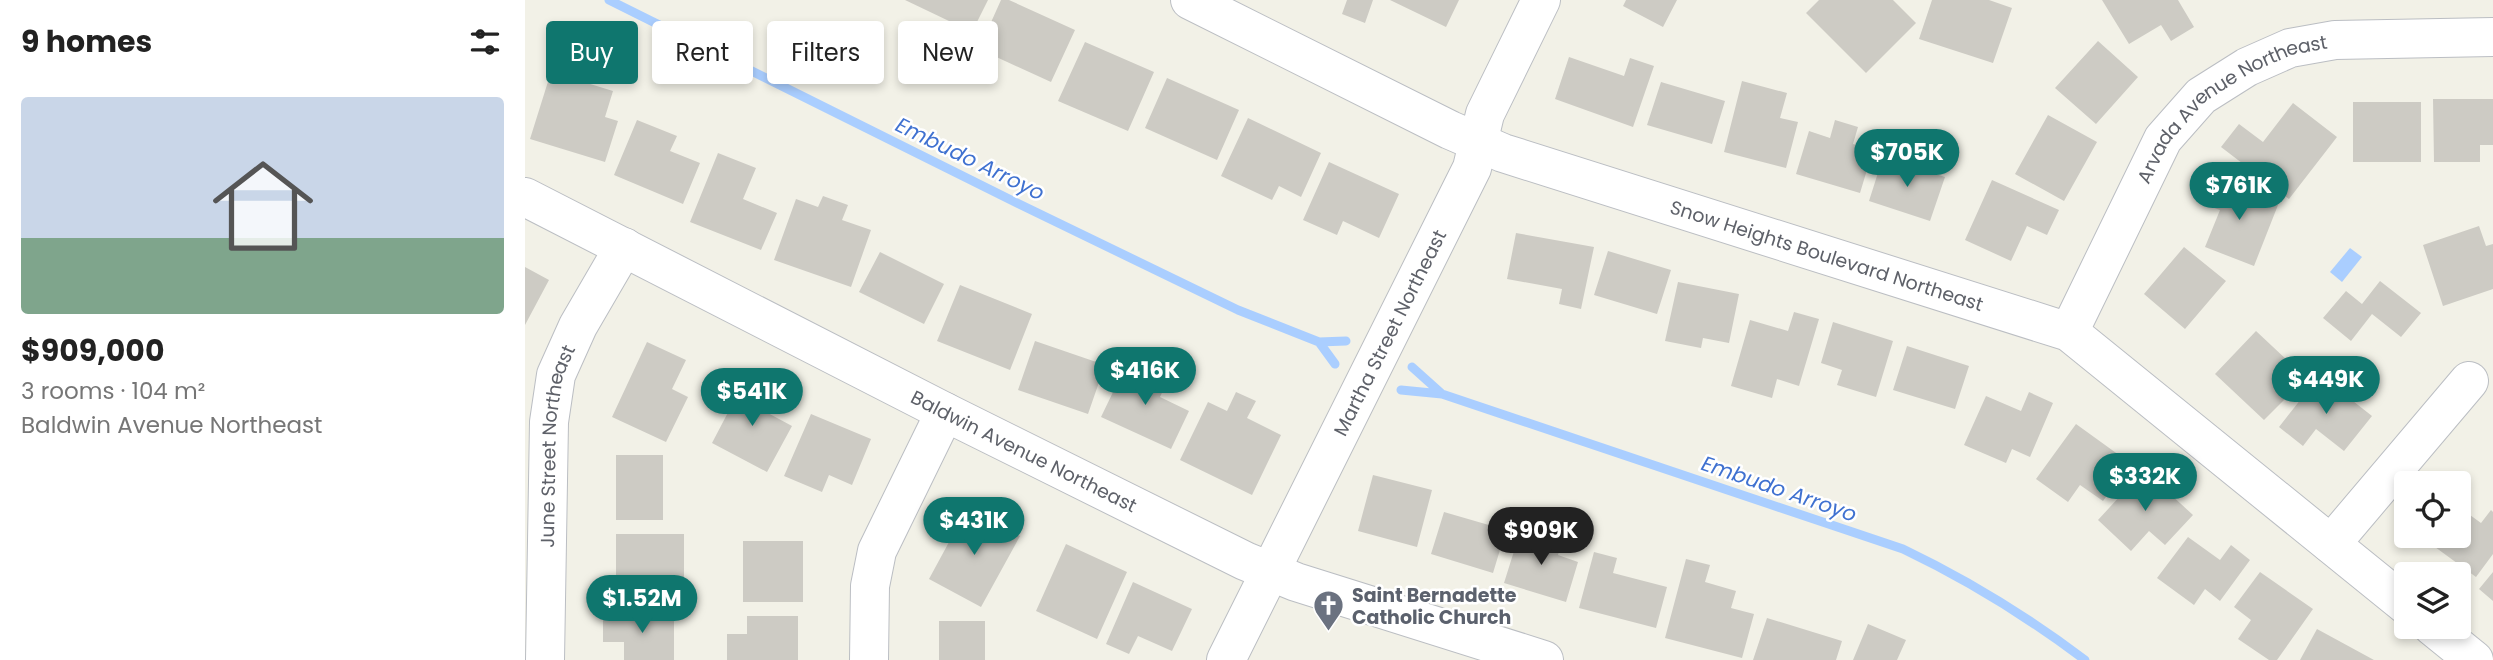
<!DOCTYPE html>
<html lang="en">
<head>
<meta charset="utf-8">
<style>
  :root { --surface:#fff; --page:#f2f2f2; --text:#222; --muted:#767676; --line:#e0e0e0; --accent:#0f766e }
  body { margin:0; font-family:Poppins,sans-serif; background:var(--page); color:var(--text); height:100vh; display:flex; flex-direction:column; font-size:26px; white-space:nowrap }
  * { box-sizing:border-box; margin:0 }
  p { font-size:23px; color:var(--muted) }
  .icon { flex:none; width:38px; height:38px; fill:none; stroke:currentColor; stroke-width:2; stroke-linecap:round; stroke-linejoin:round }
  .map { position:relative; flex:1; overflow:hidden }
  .details { display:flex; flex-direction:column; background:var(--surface); width:525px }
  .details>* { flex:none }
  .hud { position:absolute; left:21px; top:21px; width:665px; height:63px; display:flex; gap:14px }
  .fabs { position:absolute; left:1869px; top:471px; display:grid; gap:14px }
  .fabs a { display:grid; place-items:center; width:77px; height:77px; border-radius:7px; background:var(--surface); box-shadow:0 4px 10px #0003; font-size:35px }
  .price { position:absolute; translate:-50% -60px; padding:0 16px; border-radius:24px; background:var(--accent); color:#fff; font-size:23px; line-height:46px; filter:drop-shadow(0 2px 4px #0008) }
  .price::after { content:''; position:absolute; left:50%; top:42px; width:21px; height:16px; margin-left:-10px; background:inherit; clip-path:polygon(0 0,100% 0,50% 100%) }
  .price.current { background:#222; color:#fff }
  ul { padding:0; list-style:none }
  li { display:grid; align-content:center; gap:14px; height:371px; padding:0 21px }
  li+li { border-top:2px solid var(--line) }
  li span { display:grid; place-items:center; height:217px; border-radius:7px; color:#555 }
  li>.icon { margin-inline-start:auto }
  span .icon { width:126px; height:126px; fill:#fffc; stroke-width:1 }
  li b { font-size:30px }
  h2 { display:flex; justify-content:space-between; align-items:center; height:84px; padding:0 21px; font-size:30px }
  .chip { padding:0 24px; border-radius:7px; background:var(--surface); box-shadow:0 4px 10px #0003; font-size:24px; line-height:63px }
  .chip.current { background:var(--accent); color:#fff }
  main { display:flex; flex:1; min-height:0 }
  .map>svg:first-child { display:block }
  .water { fill:#aaceff }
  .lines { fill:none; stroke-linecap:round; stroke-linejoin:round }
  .stream { stroke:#aaceff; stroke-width:9 }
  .building { fill:#cdcbc4 }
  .minor-casing { stroke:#bbbec3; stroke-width:40 }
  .minor { stroke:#fff; stroke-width:38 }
  .labels { text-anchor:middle; stroke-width:5; stroke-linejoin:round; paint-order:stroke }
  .street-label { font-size:19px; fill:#5e6169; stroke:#fff }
  .worship-label { font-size:19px; font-weight:bold; fill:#5b616d; stroke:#fff; text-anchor:start }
  .water-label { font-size:21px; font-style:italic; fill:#3f71d0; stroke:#fff }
</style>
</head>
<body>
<main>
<section class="details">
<h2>9 homes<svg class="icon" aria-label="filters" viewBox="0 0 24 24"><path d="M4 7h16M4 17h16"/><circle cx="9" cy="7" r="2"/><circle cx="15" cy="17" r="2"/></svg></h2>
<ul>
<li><span style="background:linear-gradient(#c9d6e8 65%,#7fa58c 0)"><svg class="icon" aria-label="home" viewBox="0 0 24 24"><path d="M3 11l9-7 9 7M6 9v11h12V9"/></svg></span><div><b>$909,000</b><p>3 rooms · 104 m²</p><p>Baldwin Avenue Northeast</p></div></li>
</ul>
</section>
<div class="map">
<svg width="1968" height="660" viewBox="0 0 1968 660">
  <rect width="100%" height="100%" fill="#f2f1e7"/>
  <path class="water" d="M1825,248L1837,257L1817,282L1805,272Z"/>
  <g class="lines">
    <path class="stream" d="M84,0L492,203L713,310L794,342L821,341
      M794,342L810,364
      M887,367L916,393
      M876,390L917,394L1378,549C1443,580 1503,617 1560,660"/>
  </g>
  <path class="building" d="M380,0H463L447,32Z
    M476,0H484L550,30L526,82L454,49Z
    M822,0H848L840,23L817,14Z
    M865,0H934L921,27Z
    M1101,0H1152L1138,27L1098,6Z
    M1294,0H1368L1391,23L1341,73L1281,13Z
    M1407,0H1464L1487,8L1468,63L1394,39Z
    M1577,0H1653L1669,27L1646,41L1636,25L1604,44Z
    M1573,41L1613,77L1571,124L1530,88Z
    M560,42L629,72L603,131L533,101Z
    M1044,57L1099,76L1105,58L1129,66L1108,127L1030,99Z
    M26,72L88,91L80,117L93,121L80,162L5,139Z
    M642,78L714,110L692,160L620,128Z
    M1217,81L1262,93L1255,118L1273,122L1261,168L1199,152Z
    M1136,82L1200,101L1187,144L1122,125Z
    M1908,99H1968V145H1955V162H1909Z
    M1828,102H1896V162H1828Z
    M1768,103L1812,137L1764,199L1696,147L1714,124L1738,142Z
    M1523,115L1572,142L1539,201L1490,174Z
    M723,118L796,153L776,197L754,186L747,200L696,176Z
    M112,120L152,136L145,151L175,163L158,204L89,175Z
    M1310,120L1333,127L1328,144L1348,150L1335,193L1271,174L1284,131L1305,138Z
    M193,153L231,168L218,199L252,213L236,250L165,222Z
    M1358,157L1420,177L1405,221L1344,201Z
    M804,162L874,194L854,238L818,221L812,235L778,220Z
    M1688,179L1753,205L1729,266L1680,247L1695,210L1678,204Z
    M1467,180L1534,210L1522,235L1502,226L1486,261L1440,240Z
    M298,196L323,205L317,220L346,230L326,287L249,260L271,199L293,207Z
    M1954,226L1961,246L1968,244V289L1918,306L1898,245Z
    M991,233L1069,247L1056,309L1034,304L1037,289L982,279Z
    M1659,247L1701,281L1660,329L1619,294Z
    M1083,251L1146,270L1132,314L1069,295Z
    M355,252L419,284L399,324L334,292Z
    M0,267L24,280L0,325Z
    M1855,281L1896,313L1876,337L1847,314L1826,341L1798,318L1821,291L1837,304Z
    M1153,282L1214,294L1204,343L1178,338L1176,348L1140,341Z
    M435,285L507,314L485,370L412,341Z
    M1269,312L1294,319L1274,386L1252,379L1247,398L1206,386L1225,320L1263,331Z
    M1308,322L1368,341L1351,397L1312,385L1317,370L1296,363Z
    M1731,331L1763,361L1757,368L1774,385L1739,420L1690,374Z
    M510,341L580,365L563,414L493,390Z
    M122,342L161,360L147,389L163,397L141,442L87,417Z
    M1382,346L1444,366L1430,409L1368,390Z
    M602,363L642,382L635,397L664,411L646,449L576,417Z
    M1795,375L1847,416L1819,451L1791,429L1778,446L1754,427Z
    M220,380L250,396L241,412L267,426L242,472L187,443Z
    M711,392L731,401L722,418L756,435L727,495L655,460L683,402L702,411Z
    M1504,392L1528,403L1505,457L1487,449L1481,463L1439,445L1461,396L1496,411Z
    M286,414L346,439L327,485L304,475L297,492L259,476Z
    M1551,424L1605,463L1578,501L1555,485L1543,502L1511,479Z
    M91,455H138V520H91Z
    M1619,470L1668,515L1640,545L1624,531L1606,551L1573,520Z
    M848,475L907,490L892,547L833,531Z
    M443,507L495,536L456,607L404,579Z
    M1934,507L1956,523L1966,510L1968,512V554L1951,577L1895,536H1934Z
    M919,512L981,530L968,573L906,554Z
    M995,532L1012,537L1013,532L1037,540L1033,555L1053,562L1041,602L979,583Z
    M91,534H159V579H138V602H91Z
    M1663,537L1695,560L1706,545L1725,560L1695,601L1680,589L1669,605L1632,578Z
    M218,541H278V602H218Z
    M541,544L602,572L572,639L511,611Z
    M1069,552L1092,558L1088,573L1142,587L1131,628L1054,608Z
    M1161,559L1185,565L1180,582L1211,591L1206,608L1229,614L1217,658L1140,638Z
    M1735,572L1788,609L1752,660H1744L1713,639L1726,620L1709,607Z
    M1968,572V601L1954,589Z
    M608,582L667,609L647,651L613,636L604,654L581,644Z
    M78,614H149V660H99V642H78Z
    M222,616H273V660H202V634H222Z
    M1242,618L1317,641L1311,660H1228Z
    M414,621H460V660H414Z
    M1343,624L1381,640L1372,660H1328Z
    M1792,629L1849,660H1775Z"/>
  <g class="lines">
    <defs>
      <g id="minor">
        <path id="s1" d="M665,0L925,130L978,153L1544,332L1881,605"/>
        <path id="s2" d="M0,197L420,412L720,561L771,582L1019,660"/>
        <path id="s3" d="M1544,332L1638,139L1676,96L1722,67L1765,48L1810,40L1968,37"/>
        <path d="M1806,544L1944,381"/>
        <path d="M1907,626L1949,660"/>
        <path id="s4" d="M20,660L24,422L31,375L53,326L99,247"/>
        <path d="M344,660L345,586L352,551L420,412"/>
        <path id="s5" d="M701,660L947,168L960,114L1016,0"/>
      </g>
    </defs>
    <use href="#minor" class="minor-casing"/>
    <use href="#minor" class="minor"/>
  </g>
  <defs>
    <symbol id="church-pin" viewBox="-11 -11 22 30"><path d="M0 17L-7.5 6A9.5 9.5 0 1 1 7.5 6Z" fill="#6b7280" stroke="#fff"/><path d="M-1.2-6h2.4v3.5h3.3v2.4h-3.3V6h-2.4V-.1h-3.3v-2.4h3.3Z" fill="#fff"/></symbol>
  </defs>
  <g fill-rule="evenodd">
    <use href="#church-pin" x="786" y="588" width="35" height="47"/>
  </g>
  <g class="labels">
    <g class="street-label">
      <text dy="7" stroke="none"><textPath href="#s3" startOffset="289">Arvada Avenue Northeast</textPath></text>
      <text dy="7" stroke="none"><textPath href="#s1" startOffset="688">Snow Heights Boulevard Northeast</textPath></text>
      <text dy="7" stroke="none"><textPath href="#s5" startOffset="366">Martha Street Northeast</textPath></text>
      <text dy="7" stroke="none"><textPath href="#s4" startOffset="215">June Street Northeast</textPath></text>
      <text dy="7" stroke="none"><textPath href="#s2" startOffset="560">Baldwin Avenue Northeast</textPath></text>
    </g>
    <g class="worship-label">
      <text x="827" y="602">Saint Bernadette<tspan x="827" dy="22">Catholic Church</tspan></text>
    </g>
    <g class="water-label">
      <text transform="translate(445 159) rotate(26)" y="7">Embudo Arroyo</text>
      <text transform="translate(1254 489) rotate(19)" y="7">Embudo Arroyo</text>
    </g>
  </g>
</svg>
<div class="fabs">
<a><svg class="icon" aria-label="locate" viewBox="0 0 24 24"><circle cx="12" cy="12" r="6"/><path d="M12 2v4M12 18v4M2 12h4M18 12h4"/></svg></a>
<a><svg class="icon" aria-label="layers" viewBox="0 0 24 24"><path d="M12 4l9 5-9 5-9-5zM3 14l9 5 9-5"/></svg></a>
</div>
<b class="price" style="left:1382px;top:189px">$705K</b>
<b class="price" style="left:1714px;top:222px">$761K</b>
<b class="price" style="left:620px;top:407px">$416K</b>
<b class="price" style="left:1801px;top:416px">$449K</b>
<b class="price" style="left:227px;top:428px">$541K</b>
<b class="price" style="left:1620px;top:513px">$332K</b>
<b class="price" style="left:449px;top:557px">$431K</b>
<b class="price current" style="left:1016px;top:567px">$909K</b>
<b class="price" style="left:117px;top:635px">$1.52M</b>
<div class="hud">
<a class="chip current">Buy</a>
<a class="chip">Rent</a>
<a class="chip">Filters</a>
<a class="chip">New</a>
</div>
</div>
</main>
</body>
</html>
